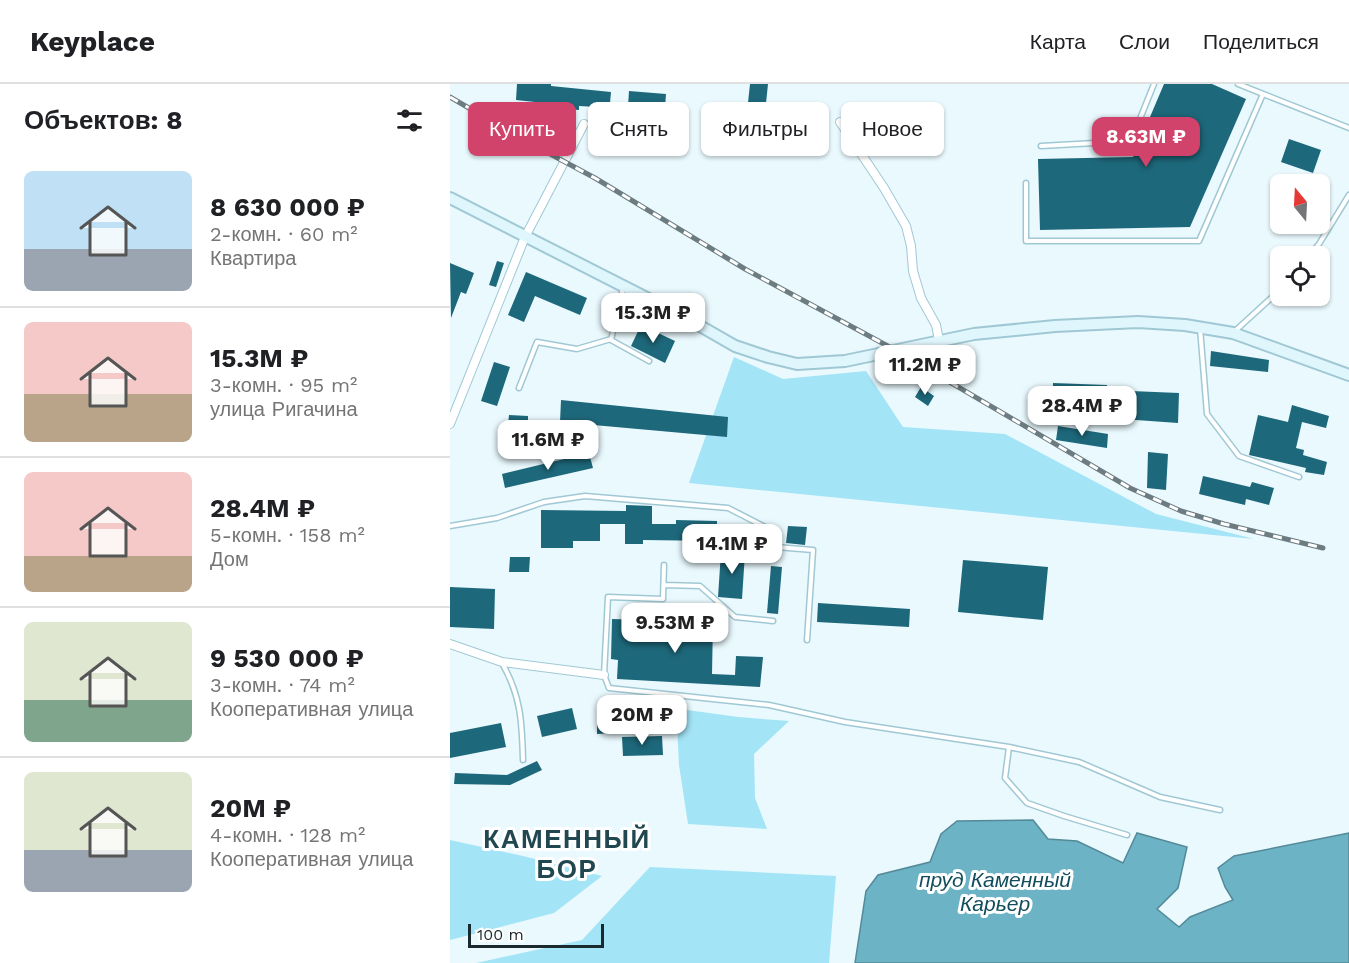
<!DOCTYPE html>
<html lang="ru">
<head>
<meta charset="utf-8">
<style>
  :root { --surface:#fff; --page:#f2f2f2; --text:#202124; --muted:#757577; --line:#e0e0e0; --accent:#d1436a }
  body { margin:0; font-family:"Work Sans",sans-serif; background:var(--page); color:var(--text); height:100vh; display:flex; flex-direction:column; font-size:22px; white-space:nowrap }
  * { box-sizing:border-box; margin:0 }
  p { font-size:20px; color:var(--muted) }
  .icon { flex:none; width:33px; height:33px; fill:none; stroke:currentColor; stroke-width:2; stroke-linecap:round; stroke-linejoin:round }
  .map { position:relative; flex:1; overflow:hidden }
  .details { display:flex; flex-direction:column; background:var(--surface); width:450px }
  .details>* { flex:none }
  .hud { position:absolute; left:18px; top:18px; width:570px; height:54px; display:flex; gap:12px }
  .needle { width:39px; rotate:342deg }
  .buttons { position:absolute; left:820px; top:90px; display:grid; gap:12px }
  .buttons a { display:grid; place-items:center; width:60px; height:60px; border-radius:9px; background:var(--surface); box-shadow:0 2px 4px #0004; font-size:30px }
  .scale { position:absolute; left:18px; bottom:15px; width:136px; box-sizing:border-box; padding-left:6px; border:3px solid #19292e; border-top:0; font-size:16px; line-height:21px; white-space:nowrap; color:#19292e; -webkit-text-stroke:4px #fff; paint-order:stroke }
  .price { position:absolute; translate:-50% -51px; padding:0 14px; border-radius:12px; background:#fff; color:#222; font-size:20px; line-height:39px; filter:drop-shadow(0 2px 3px #0008) }
  .price::after { content:''; position:absolute; left:50%; top:36px; width:18px; height:14px; margin-left:-9px; background:inherit; clip-path:polygon(0 0,100% 0,50% 100%) }
  .price.active { background:var(--accent); color:#fff }
  ul { padding:0; list-style:none }
  li { display:flex; align-items:center; gap:18px; height:150px; padding:0 24px }
  li+li { border-top:2px solid var(--line) }
  li span { display:grid; place-items:center; flex:none; width:168px; height:120px; border-radius:9px; color:#555 }
  li>.icon { margin-inline-start:auto }
  span .icon { width:72px; height:72px; fill:#fffc; stroke-width:1 }
  li b { font-size:26px }
  h2 { display:flex; justify-content:space-between; align-items:center; height:72px; padding:0 24px; font-size:26px }
  .tag { padding:0 21px; border-radius:9px; background:var(--surface); box-shadow:0 2px 4px #0004; font-size:21px; line-height:54px }
  .tag.active { background:var(--accent); color:#fff }
  header { display:flex; align-items:center; gap:36px; box-sizing:border-box; height:84px; padding:0 30px; background:var(--surface); border-bottom:2px solid var(--line) }
  header strong { font-size:28px }
  nav { display:flex; gap:33px; margin-inline-start:auto; font-size:21px }
  main { display:flex; flex:1; min-height:0 }
  .map>svg:first-child { display:block }
  .green { fill:#a3e4f6 }
  .water { fill:#6db3c6; stroke:#548a98; stroke-width:1.5 }
  .building { fill:#1e687b }
  .lines { fill:none; stroke-linecap:round; stroke-linejoin:round }
  .lane-casing { stroke:#a0c8d4; stroke-width:7 }
  .street-casing { stroke:#a0c8d4; stroke-width:10 }
  .secondary-casing { stroke:#a0c8d4; stroke-width:14 }
  .lane { stroke:#fff; stroke-width:4 }
  .street { stroke:#fff; stroke-width:8 }
  .secondary { stroke:#e0f6fd; stroke-width:10 }
  .rail-casing { stroke:#6c7c81; stroke-width:5 }
  .rail { stroke:#fff; stroke-width:3; stroke-dasharray:9; stroke-linecap:butt }
  .labels { text-anchor:middle; stroke-width:6; stroke-linejoin:round; paint-order:stroke }
  .water-label { font-size:21px; font-style:italic; fill:#114d5c; stroke:#fff }
  .district-label { font-size:26px; font-weight:bold; letter-spacing:1.5px; fill:#214751; stroke:#fff }
</style>
</head>
<body>
<header>
<strong>Keyplace</strong>
<nav><a>Карта</a><a>Слои</a><a>Поделиться</a></nav>
</header>
<main>
<section class="details">
<h2>Объектов: 8<svg class="icon" aria-label="filters" viewBox="0 0 24 24"><path d="M4 7h16M4 17h16"/><circle cx="9" cy="7" r="2"/><circle cx="15" cy="17" r="2"/></svg></h2>
<ul>
<li><span style="background:linear-gradient(#bfe0f5 65%,#9aa5b1 0)"><svg class="icon" aria-label="home" viewBox="0 0 24 24"><path d="M3 11l9-7 9 7M6 9v11h12V9"/></svg></span><div><b>8 630 000 ₽</b><p>2-комн. · 60 m²</p><p>Квартира</p></div></li>
<li><span style="background:linear-gradient(#f6c9c9 60%,#b9a48a 0)"><svg class="icon" aria-label="home" viewBox="0 0 24 24"><path d="M3 11l9-7 9 7M6 9v11h12V9"/></svg></span><div><b>15.3M ₽</b><p>3-комн. · 95 m²</p><p>улица Ригачина</p></div></li>
<li><span style="background:linear-gradient(#f6c9c9 70%,#b9a48a 0)"><svg class="icon" aria-label="home" viewBox="0 0 24 24"><path d="M3 11l9-7 9 7M6 9v11h12V9"/></svg></span><div><b>28.4M ₽</b><p>5-комн. · 158 m²</p><p>Дом</p></div></li>
<li><span style="background:linear-gradient(#dfe7d0 65%,#7fa58c 0)"><svg class="icon" aria-label="home" viewBox="0 0 24 24"><path d="M3 11l9-7 9 7M6 9v11h12V9"/></svg></span><div><b>9 530 000 ₽</b><p>3-комн. · 74 m²</p><p>Кооперативная улица</p></div></li>
<li><span style="background:linear-gradient(#dfe7d0 65%,#9aa5b1 0)"><svg class="icon" aria-label="home" viewBox="0 0 24 24"><path d="M3 11l9-7 9 7M6 9v11h12V9"/></svg></span><div><b>20M ₽</b><p>4-комн. · 128 m²</p><p>Кооперативная улица</p></div></li>
</ul>
</section>
<div class="map">
<svg width="899" height="879" viewBox="0 0 899 879">
  <rect width="100%" height="100%" fill="#e9f9fe"/>
  <path class="green" d="M284,273L333,295L416,287L453,343L555,350L706,430L804,455L239,399Z
    M201,621L288,633L339,637L304,670L305,714L317,745L238,740L229,681L227,639Z
    M0,756L73,772L152,792L104,829L0,856Z
    M200,783L386,792L379,879H26L132,856Z"/>
  <path class="water" d="M583,736L598,755L627,757L673,779L687,749L737,763L728,804L707,825L729,843L740,833L783,816L775,803L768,784L784,772L899,749V879H405L416,807L428,791L480,778L491,750L507,737Z"/>
  <path class="building" d="M67,0H101V2L161,8L158,41L146,40L147,23L129,22V26L104,24V20L66,16Z
    M300,0H318L315,29L297,28Z
    M714,0H762L796,15L740,143L590,146L588,75L683,73Z
    M179,7L216,10L215,24L178,22Z
    M179,37L213,38L212,66L178,65Z
    M839,55L871,66L863,89L831,78Z
    M47,177L54,179L46,203L39,201Z
    M0,179L24,189L16,210L11,208L1,234Z
    M76,188L137,214L130,231L85,212L74,238L58,231Z
    M191,241L225,257L215,279L181,262Z
    M761,267L819,276L818,288L760,282Z
    M44,278L60,283L47,322L31,317Z
    M603,299L657,301V306L729,309L728,339L658,334L659,325L603,323Z
    M471,303L484,312L478,322L465,313Z
    M111,316L278,333L277,353L110,338Z
    M842,321L879,332L876,344L852,338L846,364L854,366L853,371L877,378L874,391L855,388L856,384L799,371L808,331L838,338Z
    M59,331L78,332V342L58,341Z
    M608,342L658,350L657,364L606,356Z
    M698,368L718,370L716,406L697,404Z
    M139,369L143,384L55,404L52,390Z
    M753,392L800,403L802,398L824,404L819,421L796,415L795,421L749,410Z
    M176,421L202,422V440H226V436L267,437V457L193,456V460H175V440H150V457H123V464H91V426L176,427Z
    M338,442L357,443L355,461L336,459Z
    M271,468L295,469L292,515L268,513Z
    M60,473H80L79,488H59Z
    M513,476L598,483L593,536L508,528Z
    M321,482L332,483L328,530L317,529Z
    M0,503L45,505L44,545L0,543Z
    M368,519L460,525L459,543L367,538Z
    M162,535L263,538L262,590L285,591L286,572L313,573L310,603L167,595L168,576L161,575Z
    M122,624L127,645L92,653L87,632Z
    M162,635L163,649L147,650V636Z
    M51,639L56,663L0,674V649Z
    M212,652L213,671L173,672L172,653Z
    M87,677L92,686L60,701L4,700L5,689L57,691Z"/>
  <g class="lines">
    <defs>
      <path id="lane" d="M788,0L899,44
        M591,62L681,57L704,0
        M576,99V157H749L813,10
        M859,172L869,160L899,111
        M173,204L161,256L199,277
        M750,244L757,330L789,372L849,393
        M785,247L831,205
        M69,304L87,258L127,265L161,255
        M0,442L47,434L94,418L135,412L278,424L321,446L326,463L363,466L357,556
        M214,481L213,515L158,513L154,591L159,604L319,621L395,638L559,663L629,678L710,713L770,726
        M214,501L250,502L285,533L323,537
        M52,579C71,612 72,638 73,676
        M559,663L555,694L577,719L614,732L677,751"/>
      <path id="street" d="M390,38L434,104L456,142L461,162L463,187L471,214L486,241L489,256
        M0,340L75,153L134,40
        M0,560L52,578L154,591"/>
      <path id="secondary" d="M0,114L238,235L285,262L318,273L347,280L395,277L524,250L605,242L688,238L735,241L783,249L899,291"/>
    </defs>
    <use href="#lane" class="lane-casing"/>
    <use href="#street" class="street-casing"/>
    <use href="#secondary" class="secondary-casing"/>
    <use href="#lane" class="lane"/>
    <use href="#street" class="street"/>
    <use href="#secondary" class="secondary"/>
    <defs>
      <path id="rail" d="M0,13L72,55L145,94L295,185L447,267L680,404L731,427L774,440L873,464"/>
    </defs>
    <use href="#rail" class="rail-casing"/>
    <use href="#rail" class="rail"/>
  </g>
  <g class="labels">
    <g class="water-label">
      <text x="545" y="803">пруд Каменный<tspan x="545" dy="24">Карьер</tspan></text>
    </g>
    <g class="district-label">
      <text x="117" y="764">КАМЕННЫЙ<tspan x="117" dy="30">БОР</tspan></text>
    </g>
  </g>
</svg>
<div class="buttons">
<a><svg class="needle" viewBox="-14 -14 28 28"><path d="M0-13l5 13h-10z" fill="#e53935"/><path d="M0 13l5-13h-10z" fill="#757577"/></svg></a>
<a><svg class="icon" aria-label="locate" viewBox="0 0 24 24"><circle cx="12" cy="12" r="6"/><path d="M12 2v4M12 18v4M2 12h4M18 12h4"/></svg></a>
</div>
<div class="scale">100 m</div>
<b class="price active" style="left:696px;top:84px">8.63M ₽</b>
<b class="price" style="left:203px;top:260px">15.3M ₽</b>
<b class="price" style="left:475px;top:312px">11.2M ₽</b>
<b class="price" style="left:632px;top:353px">28.4M ₽</b>
<b class="price" style="left:98px;top:387px">11.6M ₽</b>
<b class="price" style="left:282px;top:491px">14.1M ₽</b>
<b class="price" style="left:225px;top:570px">9.53M ₽</b>
<b class="price" style="left:192px;top:662px">20M ₽</b>
<div class="hud">
<a class="tag active">Купить</a>
<a class="tag">Снять</a>
<a class="tag">Фильтры</a>
<a class="tag">Новое</a>
</div>
</div>
</main>
</body>
</html>
